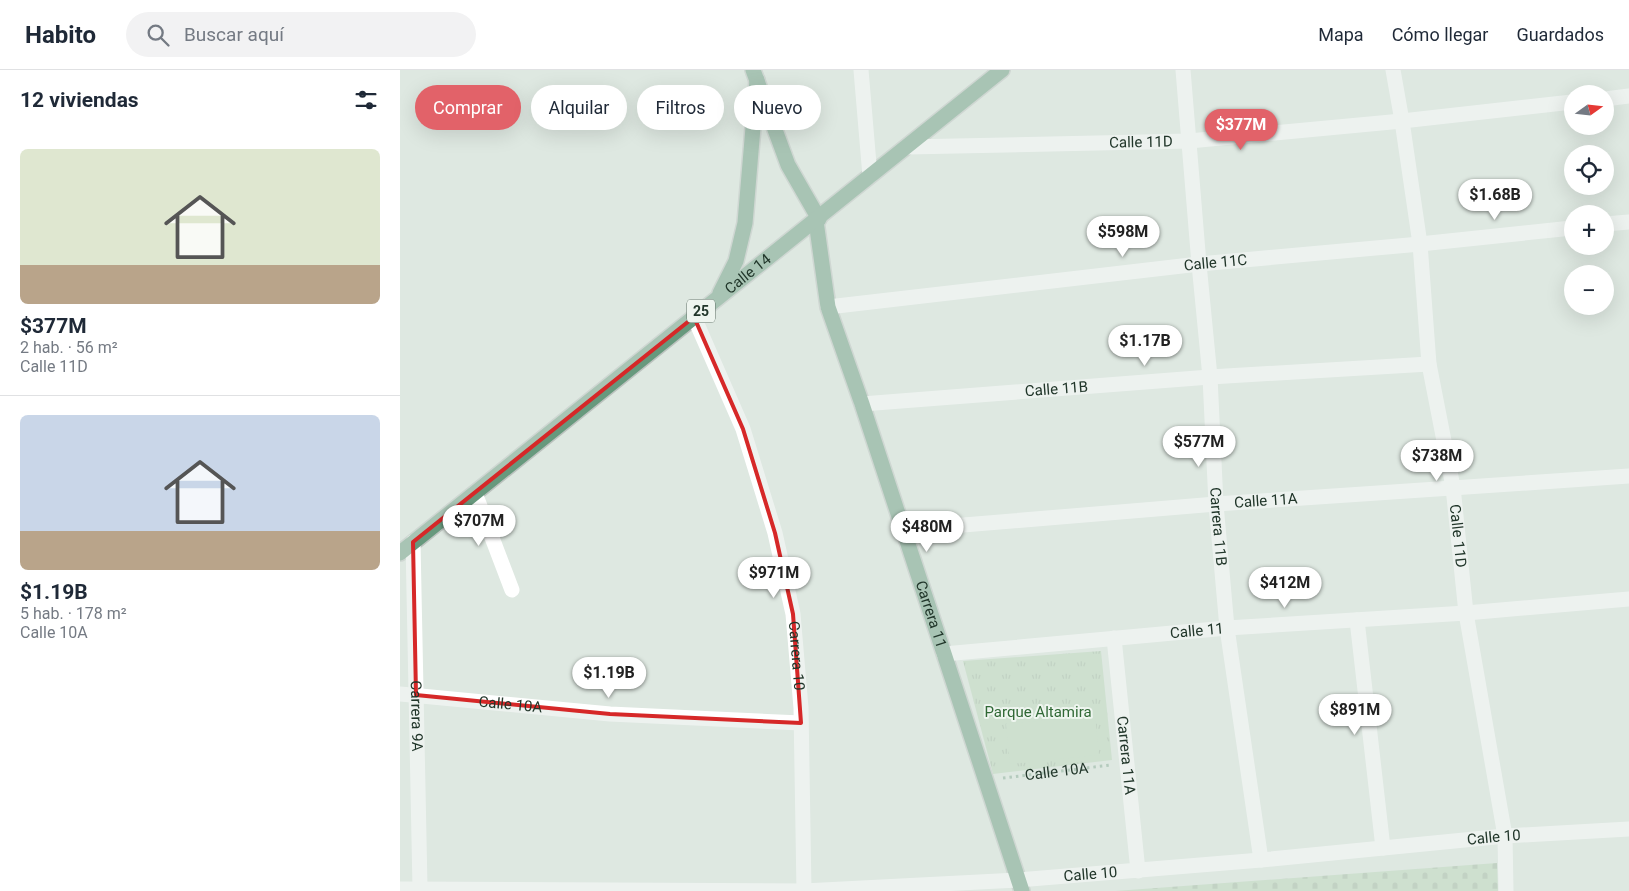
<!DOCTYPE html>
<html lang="es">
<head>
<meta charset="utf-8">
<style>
  :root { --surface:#fff; --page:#f2f2f3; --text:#1f2937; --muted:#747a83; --line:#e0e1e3; --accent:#e26269 }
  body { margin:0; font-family:Roboto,sans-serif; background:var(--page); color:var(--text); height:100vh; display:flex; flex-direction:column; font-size:19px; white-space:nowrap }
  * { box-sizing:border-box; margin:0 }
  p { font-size:16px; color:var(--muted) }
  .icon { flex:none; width:28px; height:28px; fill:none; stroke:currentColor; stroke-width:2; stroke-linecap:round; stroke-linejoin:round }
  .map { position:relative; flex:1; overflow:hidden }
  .drawer { display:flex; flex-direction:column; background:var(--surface); width:400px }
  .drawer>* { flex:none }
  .hud { position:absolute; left:15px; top:15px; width:475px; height:45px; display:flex; gap:10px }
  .needle { width:32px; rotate:75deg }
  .controls { position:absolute; left:1164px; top:15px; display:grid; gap:10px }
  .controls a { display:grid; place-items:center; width:50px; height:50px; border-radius:50%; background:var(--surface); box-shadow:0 5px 20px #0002; font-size:25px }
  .price { position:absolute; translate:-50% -42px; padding:0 11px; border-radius:18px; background:#fff; color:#222; font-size:16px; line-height:32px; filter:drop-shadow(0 1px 2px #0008) }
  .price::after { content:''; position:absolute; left:50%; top:30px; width:15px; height:11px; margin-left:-8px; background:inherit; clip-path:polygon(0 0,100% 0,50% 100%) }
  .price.active { background:var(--accent); color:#fff }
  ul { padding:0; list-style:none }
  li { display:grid; align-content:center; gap:10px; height:265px; padding:0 20px }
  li+li { border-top:1px solid var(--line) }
  li span { display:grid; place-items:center; height:155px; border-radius:8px; color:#555 }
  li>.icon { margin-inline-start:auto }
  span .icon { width:90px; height:90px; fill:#fffc; stroke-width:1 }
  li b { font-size:21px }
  h2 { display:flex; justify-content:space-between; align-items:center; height:60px; padding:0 20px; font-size:21px }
  .chip { padding:0 18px; border-radius:22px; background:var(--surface); box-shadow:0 5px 20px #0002; font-size:18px; line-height:45px }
  .chip.active { background:var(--accent); color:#fff }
  header { display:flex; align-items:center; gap:30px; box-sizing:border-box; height:70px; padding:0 25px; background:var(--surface); border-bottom:1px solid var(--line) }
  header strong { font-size:24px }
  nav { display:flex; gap:28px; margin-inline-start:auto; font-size:18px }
  .search { width:350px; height:45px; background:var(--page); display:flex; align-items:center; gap:12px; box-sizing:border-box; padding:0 18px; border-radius:28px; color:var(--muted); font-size:19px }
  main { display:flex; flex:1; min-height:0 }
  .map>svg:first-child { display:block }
  .cemetery { fill:url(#cemetery-stones) }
  .park { fill:url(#park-tufts) }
  .pitch { fill:#bad7b9 }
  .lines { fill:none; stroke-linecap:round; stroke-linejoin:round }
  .major-casing { stroke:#bcc3bf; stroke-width:18 }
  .path { stroke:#82a891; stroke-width:3; stroke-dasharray:2.5 4; stroke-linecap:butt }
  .minor { stroke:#fff; stroke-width:15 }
  .major { stroke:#67997d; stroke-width:15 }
  .marked { fill:none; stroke:#d62828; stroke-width:4; stroke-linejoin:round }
  .labels { text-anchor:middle; stroke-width:4; stroke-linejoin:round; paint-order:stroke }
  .shield { fill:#eef5ef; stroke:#5e6f65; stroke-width:1 }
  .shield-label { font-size:14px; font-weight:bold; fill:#21362a }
  .street-label { font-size:15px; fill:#21362a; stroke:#eef5ef }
  .park-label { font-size:15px; fill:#306835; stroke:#eef5ef }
</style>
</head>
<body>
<header>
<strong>Habito</strong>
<div class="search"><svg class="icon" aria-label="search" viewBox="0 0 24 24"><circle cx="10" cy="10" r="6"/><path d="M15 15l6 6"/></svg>Buscar aquí</div>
<nav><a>Mapa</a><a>Cómo llegar</a><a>Guardados</a></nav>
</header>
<main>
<section class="drawer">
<h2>12 viviendas<svg class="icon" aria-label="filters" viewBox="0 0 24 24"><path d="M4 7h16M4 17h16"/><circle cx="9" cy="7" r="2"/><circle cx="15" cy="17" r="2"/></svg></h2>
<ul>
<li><span style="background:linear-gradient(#dfe7d0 75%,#b9a48a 0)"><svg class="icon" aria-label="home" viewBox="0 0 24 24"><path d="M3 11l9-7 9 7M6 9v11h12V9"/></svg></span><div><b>$377M</b><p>2 hab. · 56 m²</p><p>Calle 11D</p></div></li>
<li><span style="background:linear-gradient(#c9d6e8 75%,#b9a48a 0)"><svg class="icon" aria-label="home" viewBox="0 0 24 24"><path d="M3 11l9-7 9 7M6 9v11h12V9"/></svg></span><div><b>$1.19B</b><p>5 hab. · 178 m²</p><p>Calle 10A</p></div></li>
</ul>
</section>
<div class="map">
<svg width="1229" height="821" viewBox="0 0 1229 821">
  <defs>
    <pattern id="cemetery-stones" width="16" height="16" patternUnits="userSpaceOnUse" patternTransform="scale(1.25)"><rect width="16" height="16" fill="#bad7b9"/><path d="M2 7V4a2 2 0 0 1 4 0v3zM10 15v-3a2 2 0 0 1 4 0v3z" fill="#a0b99f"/></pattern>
    <pattern id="park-tufts" width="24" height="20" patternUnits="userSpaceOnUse" patternTransform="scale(1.25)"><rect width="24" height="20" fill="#bad7b9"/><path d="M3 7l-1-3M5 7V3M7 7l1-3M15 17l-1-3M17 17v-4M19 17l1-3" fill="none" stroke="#a0b99f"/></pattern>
  </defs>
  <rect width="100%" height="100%" fill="#dee8e1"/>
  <path class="cemetery" d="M1097,793L1098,821H715Z"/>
  <path class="park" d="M701,581L712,690L593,704L563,591Z"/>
  <path class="pitch" d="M695,645L699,685L610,694L606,654Z"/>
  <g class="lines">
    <defs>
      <g id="major">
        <path d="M353,0L388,95L419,149"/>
        <path id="s14" d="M416,151L428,237L462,334L622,821"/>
        <path d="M320,223L336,191L345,153L357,10"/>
        <path id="s15" d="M0,483L602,0"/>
      </g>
    </defs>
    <use href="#major" class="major-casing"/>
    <path class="path" id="s1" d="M603,708L711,695"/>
    <g class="minor">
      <path d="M461,0L470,106"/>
      <path id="s2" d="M783,0L799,194L810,307L816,434L827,558L861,790"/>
      <path id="s3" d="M993,0L1002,51L1020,174L1029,294L1053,417L1066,543L1105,766L1106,821"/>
      <path d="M1205,29L1229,26"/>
      <path id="s4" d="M507,77L789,71L1002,51L1172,32"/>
      <path d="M1205,154L1229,152"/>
      <path id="s5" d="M428,237L799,194L1020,174L1172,158"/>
      <path id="s6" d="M294,247L343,359L375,463L393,544L401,638L404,821"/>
      <path id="s7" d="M462,334L810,307L1029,294"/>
      <path d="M75,423L112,520"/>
      <path id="s8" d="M503,460L816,434L1229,406"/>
      <path id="s9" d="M13,472L20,818"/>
      <path d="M957,550L983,778"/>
      <path id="s10" d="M714,568L738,801"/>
      <path id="s11" d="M544,584L827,558L1066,543L1229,529"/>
      <path id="s12" d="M0,624L210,644L401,653"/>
      <path id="s13" d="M0,819L404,821L618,810L861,790L1105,766L1229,759"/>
    </g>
    <use href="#major" class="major"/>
  </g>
  <path d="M0 0H1229V821H0ZM294,247L343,359L375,463L393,544L401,653L210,644L16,625L13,472Z" fill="#dee8e1" fill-opacity=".55" fill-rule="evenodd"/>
  <path class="marked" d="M294,247L343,359L375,463L393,544L401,653L210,644L16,625L13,472Z"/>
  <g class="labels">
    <rect class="shield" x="287" y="229.5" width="28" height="23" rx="4"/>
    <g class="shield-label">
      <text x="301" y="246">25</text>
    </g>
    <g class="street-label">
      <text dy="5" stroke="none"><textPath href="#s4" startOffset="234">Calle 11D</textPath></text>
      <text dy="5" stroke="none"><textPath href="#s5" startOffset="390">Calle 11C</textPath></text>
      <text dy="5" stroke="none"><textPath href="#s15" startOffset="446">Calle 14</textPath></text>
      <text dy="5" stroke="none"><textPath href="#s7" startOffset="195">Calle 11B</textPath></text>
      <text dy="5" stroke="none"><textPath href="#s8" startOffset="364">Calle 11A</textPath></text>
      <text dy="5" stroke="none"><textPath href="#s2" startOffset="458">Carrera 11B</textPath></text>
      <text dy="5" stroke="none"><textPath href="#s3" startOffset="471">Calle 11D</textPath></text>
      <text dy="5" stroke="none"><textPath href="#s14" startOffset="411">Carrera 11</textPath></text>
      <text dy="5" stroke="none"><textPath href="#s11" startOffset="254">Calle 11</textPath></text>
      <text dy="5" stroke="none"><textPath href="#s6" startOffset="356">Carrera 10</textPath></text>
      <text dy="5" stroke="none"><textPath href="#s12" startOffset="111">Calle 10A</textPath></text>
      <text dy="5" stroke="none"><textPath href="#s9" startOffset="174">Carrera 9A</textPath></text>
      <text dy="5" stroke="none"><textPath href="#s10" startOffset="118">Carrera 11A</textPath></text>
      <text dy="5" stroke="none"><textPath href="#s1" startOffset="54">Calle 10A</textPath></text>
      <text dy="5" stroke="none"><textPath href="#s13" startOffset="1096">Calle 10</textPath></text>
      <text dy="5" stroke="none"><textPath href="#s13" startOffset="691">Calle 10</textPath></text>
    </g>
    <g class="park-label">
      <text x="638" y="647">Parque Altamira</text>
    </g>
  </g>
</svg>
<div class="controls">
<a><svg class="needle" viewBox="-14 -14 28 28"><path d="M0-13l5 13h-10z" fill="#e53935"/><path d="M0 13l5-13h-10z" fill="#747a83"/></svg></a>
<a><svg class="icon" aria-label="locate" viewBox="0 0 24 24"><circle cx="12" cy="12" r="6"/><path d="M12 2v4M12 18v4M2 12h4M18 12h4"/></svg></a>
<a>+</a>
<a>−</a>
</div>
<b class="price active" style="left:841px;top:81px">$377M</b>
<b class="price" style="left:1095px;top:151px">$1.68B</b>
<b class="price" style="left:723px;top:188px">$598M</b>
<b class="price" style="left:745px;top:297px">$1.17B</b>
<b class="price" style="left:799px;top:398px">$577M</b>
<b class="price" style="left:1037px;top:412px">$738M</b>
<b class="price" style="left:79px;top:477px">$707M</b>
<b class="price" style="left:527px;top:483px">$480M</b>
<b class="price" style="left:374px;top:529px">$971M</b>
<b class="price" style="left:885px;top:539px">$412M</b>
<b class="price" style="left:209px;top:629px">$1.19B</b>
<b class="price" style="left:955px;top:666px">$891M</b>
<div class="hud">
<a class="chip active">Comprar</a>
<a class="chip">Alquilar</a>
<a class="chip">Filtros</a>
<a class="chip">Nuevo</a>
</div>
</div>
</main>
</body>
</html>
